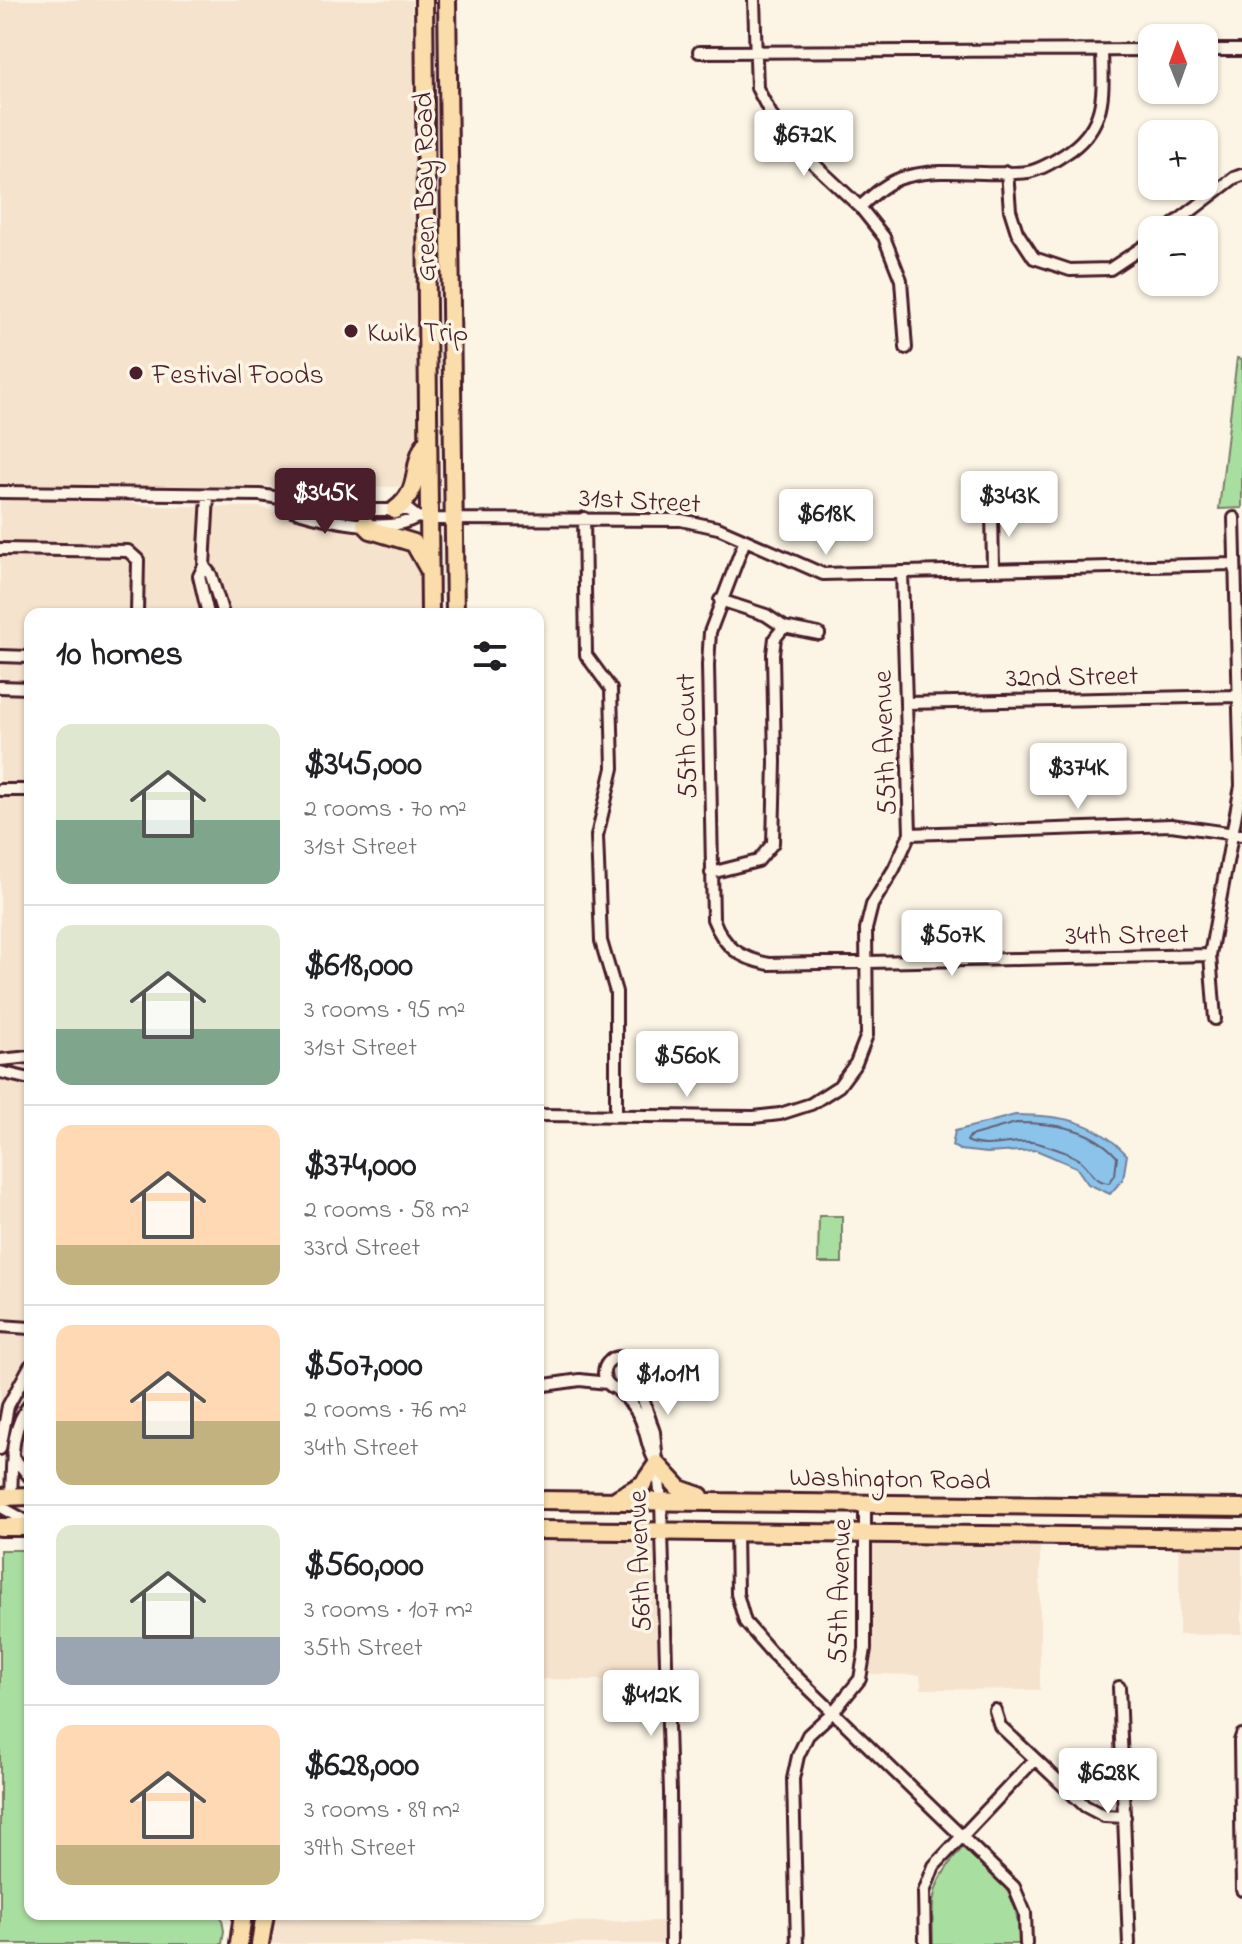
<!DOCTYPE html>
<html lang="en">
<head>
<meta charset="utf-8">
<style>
  :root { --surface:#fff; --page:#f6f6f6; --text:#202124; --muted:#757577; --line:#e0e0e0; --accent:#4a1f2b }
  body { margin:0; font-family:"Indie Flower",sans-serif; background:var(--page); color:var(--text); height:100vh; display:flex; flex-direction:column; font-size:30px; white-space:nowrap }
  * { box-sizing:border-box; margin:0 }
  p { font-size:26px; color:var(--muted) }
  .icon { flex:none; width:44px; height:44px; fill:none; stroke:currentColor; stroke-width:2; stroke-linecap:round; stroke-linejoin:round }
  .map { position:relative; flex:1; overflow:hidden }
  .details { position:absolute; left:24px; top:608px; width:520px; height:1312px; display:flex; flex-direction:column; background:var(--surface); border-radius:16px; box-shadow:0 2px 6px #0004 }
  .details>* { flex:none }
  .needle { width:52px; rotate:359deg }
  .fabs { position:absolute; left:1138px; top:24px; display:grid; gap:16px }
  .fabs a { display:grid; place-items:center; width:80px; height:80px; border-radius:16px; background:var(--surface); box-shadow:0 2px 6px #0004; font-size:40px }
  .price { position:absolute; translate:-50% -68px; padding:0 18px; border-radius:8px; background:#fff; color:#222; font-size:26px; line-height:52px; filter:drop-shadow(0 2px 4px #0008) }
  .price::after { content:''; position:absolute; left:50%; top:48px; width:24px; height:18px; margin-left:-12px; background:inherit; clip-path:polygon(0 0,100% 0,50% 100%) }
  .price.selected { background:var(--accent); color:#fff }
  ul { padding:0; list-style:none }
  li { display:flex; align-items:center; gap:24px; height:200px; padding:0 32px }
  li+li { border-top:2px solid var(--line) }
  li span { display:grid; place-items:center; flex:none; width:224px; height:160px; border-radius:16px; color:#555 }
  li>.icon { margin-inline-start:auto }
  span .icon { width:96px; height:96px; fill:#fffc; stroke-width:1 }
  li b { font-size:34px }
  h2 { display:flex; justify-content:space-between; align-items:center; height:96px; padding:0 32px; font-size:34px }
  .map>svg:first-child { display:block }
  .built { fill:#f6e3ce }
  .green { fill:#a9dea1; stroke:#7a7e66; stroke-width:2 }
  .water { fill:#8cc3ea; stroke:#72819e; stroke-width:2 }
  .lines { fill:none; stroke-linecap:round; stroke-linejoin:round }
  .shore { stroke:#646177; stroke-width:2 }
  .street-casing { stroke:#4a1f2b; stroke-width:16 }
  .primary-casing { stroke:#4a1f2b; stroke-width:22 }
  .street { stroke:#fcf5e5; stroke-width:10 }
  .primary { stroke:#faddab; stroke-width:16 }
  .poi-dot { fill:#4a1f2b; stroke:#fcf5e5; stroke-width:3 }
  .labels { text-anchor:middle; stroke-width:7; stroke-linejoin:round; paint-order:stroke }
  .street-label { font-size:28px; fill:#4a1f2b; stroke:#fcf5e5 }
  .poi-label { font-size:28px; fill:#4a1f2b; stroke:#fcf5e5; text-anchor:start }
</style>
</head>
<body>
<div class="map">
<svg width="1242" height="1944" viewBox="0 0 1242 1944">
  <rect width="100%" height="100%" fill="#fcf5e5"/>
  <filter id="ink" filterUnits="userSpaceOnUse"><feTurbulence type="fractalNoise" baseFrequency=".0125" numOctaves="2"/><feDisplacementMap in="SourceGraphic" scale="16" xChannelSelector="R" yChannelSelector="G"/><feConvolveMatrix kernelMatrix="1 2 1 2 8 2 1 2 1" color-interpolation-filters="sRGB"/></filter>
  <g filter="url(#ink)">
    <path class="built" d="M0,0H412L420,487L0,485Z
      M0,498H83L155,506L261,507L308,522L369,533L412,545L423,575V614H30V1486L22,1477L19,1456L0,1455Z
      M538,1539L639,1540H645L654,1546L660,1681L538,1679Z
      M887,1542L1040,1546V1690L921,1689L920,1675L869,1674L872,1651L870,1551L874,1544Z
      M1242,1547V1634L1179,1635V1548Z
      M270,1917L387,1923L664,1921L665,1944H267Z"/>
    <path class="green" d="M1237,358L1242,359V508L1219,509Z
      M819,1216H842V1263H818Z
      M0,1550H30V1914H221L224,1931L222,1944H0Z
      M963,1847C1001,1883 1019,1887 1019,1944H933C932,1895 930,1885 963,1847Z"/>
    <path class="water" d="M1015,1115C1060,1115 1095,1120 1127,1155L1123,1179L1110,1194L1088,1184L1076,1167L1036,1150L987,1153L960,1150L952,1146L955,1131Z"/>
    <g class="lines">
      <path class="shore" d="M1016,1123C1053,1123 1091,1127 1117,1157L1115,1175L1109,1183C1092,1181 1092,1170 1081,1161C1071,1153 1053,1148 1041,1144C1018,1136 990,1152 967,1141L970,1136Z"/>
      <defs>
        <path id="street" d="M754,0L757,88L781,133L860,207L884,237L901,280L906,348
          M1204,50H1242
          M699,52L1152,50
          M1007,172L1010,210L1017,232L1034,258L1070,270L1110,269L1152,241
          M860,207C873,195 888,181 905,177C945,166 987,177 1028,172C1043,169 1058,159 1071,150C1107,123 1103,92 1102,51
          M1166,230L1234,178L1242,175
          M0,492L260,495L287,499L298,497L349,510H408L417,517L430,519L681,520L718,528L823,574L1234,564
          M208,496L204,566L199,576L208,614
          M287,499L292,510C324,520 388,535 417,517
          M992,509L993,570
          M584,518L586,655L611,689L613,768L597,836L601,941L616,992V1115
          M745,540L710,632L708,665L713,919C724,947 739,958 769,964L1210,955
          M0,549L128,551L138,560L137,614
          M204,566L211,575L223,614
          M720,600L766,615L784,627L819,634
          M0,656L30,657
          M0,687L30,688
          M906,703L1239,696
          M0,790H30
          M910,834L1171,825L1242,835
          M711,873L758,861L773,843L775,762L773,654L775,638L784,627
          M1215,1019L1210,955L1241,786L1234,518
          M0,1060L30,1057
          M0,1072L30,1079
          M538,1115L754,1117L780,1114L811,1104L839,1086L856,1063L867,1035L866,929L872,905L894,869L910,834L902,572
          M0,1326L30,1328
          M604 1373a16 16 0 1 1 32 0a16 16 0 1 1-32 0Z
          M635,1375L654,1432L661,1501L670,1791L671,1944
          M538,1386L580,1380L607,1383
          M615,1388C627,1398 639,1410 643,1426C648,1439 648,1452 657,1464
          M0,1449L8,1406L30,1366
          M13,1457L30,1477
          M11,1496C13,1465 9,1429 30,1404
          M0,1503L3,1508L30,1523
          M736,1532L737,1594L745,1622L772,1653L1014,1887L1025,1913L1026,1944
          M1119,1687L1129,1944
          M995,1710L1000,1726L1085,1806L1104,1816L1125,1817
          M1242,1735L1240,1741L1242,1890
          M797,1944L793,1779L798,1756L808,1735L834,1711L860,1679L865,1649V1503
          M925,1944L924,1892L934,1866L1035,1759"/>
        <path id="primary" d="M424,0L430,614
          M447,0L455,614
          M395,510C424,489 409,464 428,440
          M365,524L371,530L414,543L428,568
          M0,1497L30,1496
          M618,1498L643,1484L657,1464L680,1489L700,1496
          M538,1500L1242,1508
          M0,1527H30
          M538,1530L1242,1538
          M239,1944L243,1914
          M260,1944L265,1914"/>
      </defs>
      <use href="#street" class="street-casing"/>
      <use href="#primary" class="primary-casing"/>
      <use href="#street" class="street"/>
      <use href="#primary" class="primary"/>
    </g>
  </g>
  <g class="poi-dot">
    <circle cx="351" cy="331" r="8"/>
    <circle cx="136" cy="373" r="8"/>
  </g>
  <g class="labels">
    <g class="street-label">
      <text transform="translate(423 187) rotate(-91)" y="10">Green Bay Road</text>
      <text transform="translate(640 499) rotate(3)" y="10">31st Street</text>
      <text transform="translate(1072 675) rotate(-1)" y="10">32nd Street</text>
      <text transform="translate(685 736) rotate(-91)" y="10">55th Court</text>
      <text transform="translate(883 743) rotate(-92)" y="10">55th Avenue</text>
      <text transform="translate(1127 933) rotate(-1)" y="10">34th Street</text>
      <text transform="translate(890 1477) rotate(1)" y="10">Washington Road</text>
      <text transform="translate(638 1561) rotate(-92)" y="10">56th Avenue</text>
      <text transform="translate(838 1591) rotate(-88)" y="10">55th Avenue</text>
    </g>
    <g class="poi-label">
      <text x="367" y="341">Kwik Trip</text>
      <text x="152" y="383">Festival Foods</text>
    </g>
  </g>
</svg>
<div class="fabs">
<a><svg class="needle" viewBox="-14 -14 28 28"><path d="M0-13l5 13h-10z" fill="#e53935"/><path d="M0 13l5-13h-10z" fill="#757577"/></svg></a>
<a>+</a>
<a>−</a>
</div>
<b class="price" style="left:804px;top:178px">$672K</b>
<b class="price selected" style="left:325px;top:536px">$345K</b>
<b class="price" style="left:1009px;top:539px">$343K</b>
<b class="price" style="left:826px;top:557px">$618K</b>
<b class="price" style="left:1078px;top:811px">$374K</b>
<b class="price" style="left:952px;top:978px">$507K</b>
<b class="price" style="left:687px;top:1099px">$560K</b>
<b class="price" style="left:668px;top:1417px">$1.01M</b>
<b class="price" style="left:651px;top:1738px">$412K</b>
<b class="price" style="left:1108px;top:1816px">$628K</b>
<section class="details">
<h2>10 homes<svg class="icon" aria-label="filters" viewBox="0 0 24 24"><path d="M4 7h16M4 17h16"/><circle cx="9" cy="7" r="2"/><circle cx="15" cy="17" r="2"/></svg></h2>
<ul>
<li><span style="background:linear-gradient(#dfe7d0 60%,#7fa58c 0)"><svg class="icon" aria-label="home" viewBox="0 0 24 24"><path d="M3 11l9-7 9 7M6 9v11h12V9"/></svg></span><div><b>$345,000</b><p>2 rooms · 70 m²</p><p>31st Street</p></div></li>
<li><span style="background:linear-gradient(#dfe7d0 65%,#7fa58c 0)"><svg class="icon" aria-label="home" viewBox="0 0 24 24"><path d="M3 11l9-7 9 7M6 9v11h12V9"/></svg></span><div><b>$618,000</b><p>3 rooms · 95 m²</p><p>31st Street</p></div></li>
<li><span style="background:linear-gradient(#ffd9b3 75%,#c2b280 0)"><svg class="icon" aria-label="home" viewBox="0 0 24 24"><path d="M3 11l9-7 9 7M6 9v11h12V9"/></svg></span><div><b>$374,000</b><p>2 rooms · 58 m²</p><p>33rd Street</p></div></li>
<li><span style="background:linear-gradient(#ffd9b3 60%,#c2b280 0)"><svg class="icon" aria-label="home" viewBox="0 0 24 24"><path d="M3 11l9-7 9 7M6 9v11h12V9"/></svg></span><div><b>$507,000</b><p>2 rooms · 76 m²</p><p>34th Street</p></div></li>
<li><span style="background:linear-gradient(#dfe7d0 70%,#9aa5b1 0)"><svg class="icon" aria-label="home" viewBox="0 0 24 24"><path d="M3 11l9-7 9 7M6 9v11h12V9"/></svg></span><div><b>$560,000</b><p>3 rooms · 107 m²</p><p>35th Street</p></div></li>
<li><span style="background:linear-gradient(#ffd9b3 75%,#c2b280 0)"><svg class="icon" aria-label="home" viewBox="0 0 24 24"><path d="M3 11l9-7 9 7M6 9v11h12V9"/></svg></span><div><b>$628,000</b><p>3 rooms · 89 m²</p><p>39th Street</p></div></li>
</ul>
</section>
</div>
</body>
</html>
